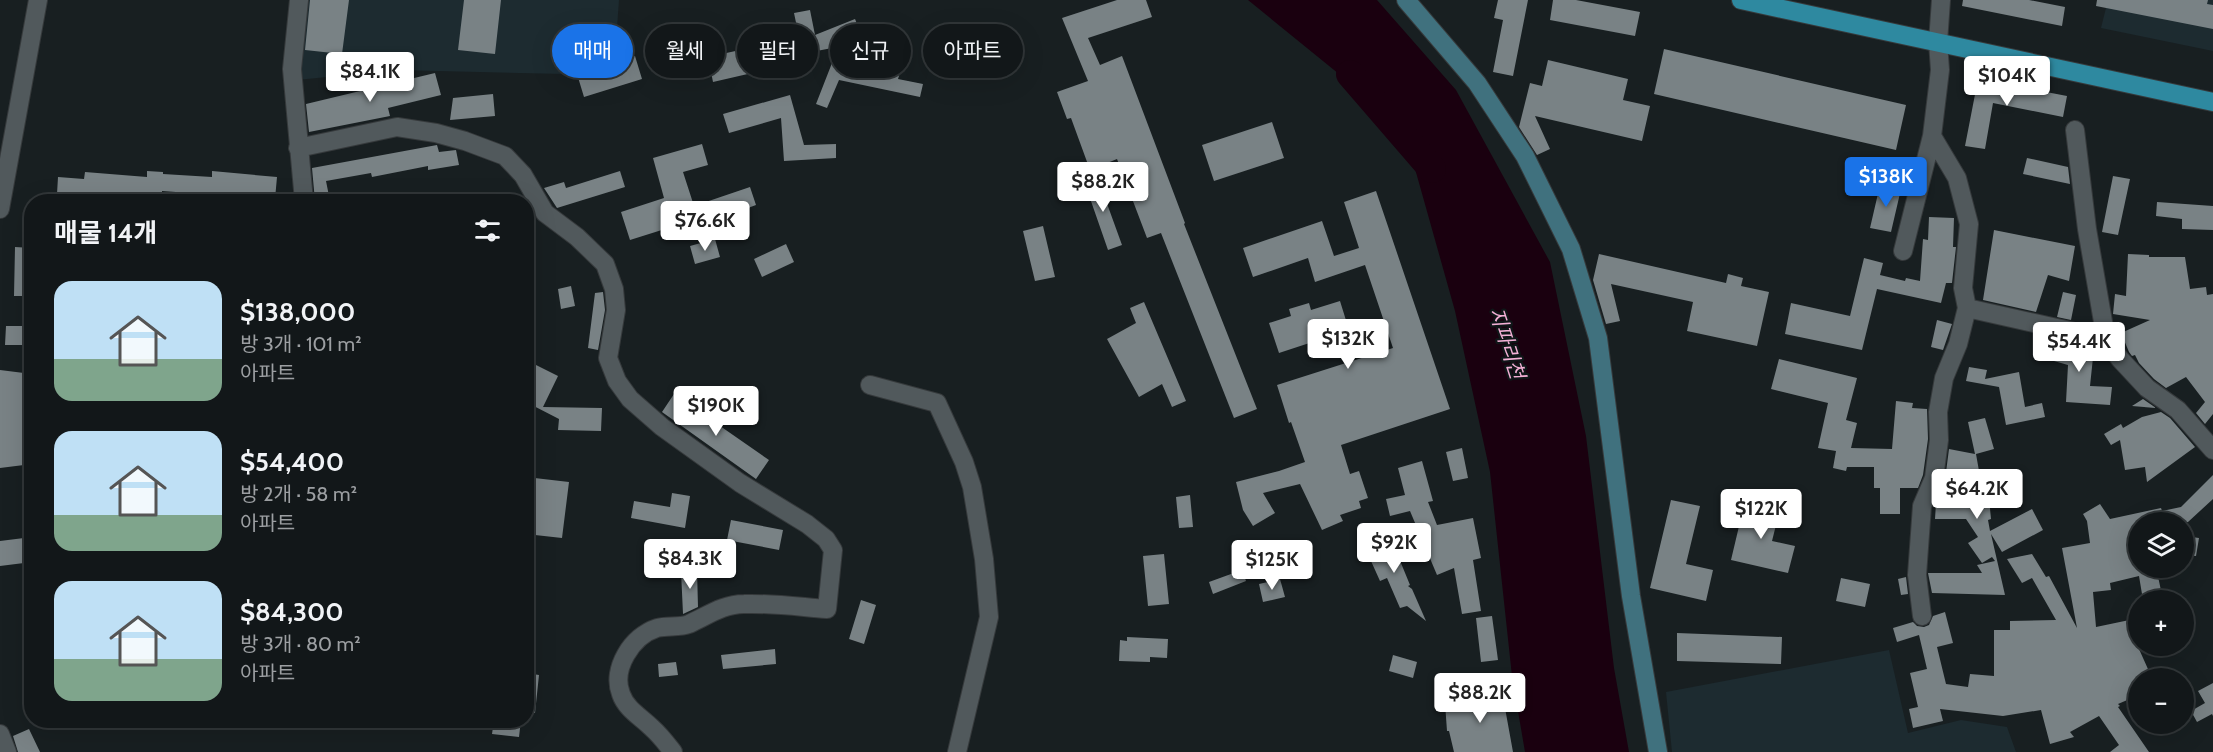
<!DOCTYPE html>
<html lang="ko">
<head>
<meta charset="utf-8">
<style>
  :root { --surface:#121719; --page:#1f2426; --text:#f1f3f6; --muted:#9c9fa2; --line:#313638; --accent:#1a73e8 }
  body { margin:0; font-family:Cabin,"Noto Sans KR",sans-serif; background:var(--page); color:var(--text); height:100vh; display:flex; flex-direction:column; font-size:22px; white-space:nowrap }
  * { box-sizing:border-box; margin:0 }
  p { font-size:20px; color:var(--muted) }
  .icon { flex:none; width:33px; height:33px; fill:none; stroke:currentColor; stroke-width:2; stroke-linecap:round; stroke-linejoin:round }
  .map { position:relative; flex:1; overflow:hidden }
  .drawer { position:absolute; left:24px; top:194px; width:510px; height:534px; display:flex; flex-direction:column; background:var(--surface); border-radius:24px; box-shadow:0 6px 24px #0002,0 0 0 2px var(--line) }
  .drawer>* { flex:none }
  .banner { position:absolute; left:552px; top:24px; width:570px; height:54px; display:flex; gap:12px }
  .fabs { position:absolute; left:2128px; top:512px; display:grid; gap:12px }
  .fabs a { display:grid; place-items:center; width:66px; height:66px; border-radius:50%; background:var(--surface); box-shadow:0 6px 24px #0002,0 0 0 2px var(--line); font-size:30px }
  .price { position:absolute; translate:-50% -51px; padding:0 14px; border-radius:6px; background:#fff; color:#222; font-size:20px; line-height:39px; filter:drop-shadow(0 2px 3px #0008) }
  .price::after { content:''; position:absolute; left:50%; top:36px; width:18px; height:14px; margin-left:-9px; background:inherit; clip-path:polygon(0 0,100% 0,50% 100%) }
  .price.selected { background:var(--accent); color:#fff }
  ul { padding:0; list-style:none }
  li { display:flex; align-items:center; gap:18px; height:150px; padding:0 30px }
  li span { display:grid; place-items:center; flex:none; width:168px; height:120px; border-radius:18px; color:#555 }
  li>.icon { margin-inline-start:auto }
  span .icon { width:72px; height:72px; fill:#fffc; stroke-width:1 }
  li b { font-size:26px }
  h2 { display:flex; justify-content:space-between; align-items:center; height:72px; padding:0 30px; font-size:26px }
  .tag { padding:0 21px; border-radius:27px; background:var(--surface); box-shadow:0 6px 24px #0002,0 0 0 2px var(--line); font-size:21px; line-height:54px }
  .tag.selected { background:var(--accent); color:#fff }
  .map>svg:first-child { display:block }
  .built { fill:#1d2b30 }
  .water { fill:#1a000f }
  .lines { fill:none; stroke-linecap:round; stroke-linejoin:round }
  .river { stroke:#1a000f; stroke-width:28 }
  .building { fill:#798285 }
  .street-casing { stroke:#363a3c; stroke-width:20 }
  .secondary-casing { stroke:#363a3c; stroke-width:20 }
  .primary-casing { stroke:#363a3c; stroke-width:20 }
  .street { stroke:#51595c; stroke-width:18 }
  .secondary { stroke:#40717e; stroke-width:18 }
  .primary { stroke:#2e89a0; stroke-width:18 }
  .labels { text-anchor:middle; stroke-width:4.5; stroke-linejoin:round; paint-order:stroke }
  .water-label { font-size:20px; font-style:italic; fill:#f3b0d6; stroke:#0f1618 }
</style>
</head>
<body>
<div class="map">
<svg width="2213" height="752" viewBox="0 0 2213 752">
  <rect width="100%" height="100%" fill="#181f21"/>
  <path class="built" d="M306,0H619L616,42L589,45L565,74L397,70L297,80Z
    M2108,0H2213V51L2101,28Z
    M1889,650L1908,733L1961,720L2007,727L2016,752H1672L1666,692Z"/>
  <path class="water" d="M1248,0H1377L1456,90L1550,262L1586,436L1614,668L1629,752H1525L1512,676L1490,472L1455,311L1403,126Z"/>
  <g class="lines">
    <path class="river" d="M1350,74L1432,169"/>
  </g>
  <path class="building" d="M310,0H349L342,54L305,50Z
    M464,0H501L495,54L458,50Z
    M1117,0H1146L1152,17L1088,38L1100,65L1122,56L1185,223L1184,224L1257,409L1234,418L1161,233L1147,238L1117,159L1090,170L1071,118L1067,119L1057,92L1088,81L1062,18Z
    M1498,0H1528L1513,76L1493,72L1503,20L1494,18Z
    M1553,0H1576L1640,12L1635,36L1550,20Z
    M1963,0H2029L2065,7L2062,26L1962,6Z
    M2097,0H2208L2207,4L2213,5V29L2096,6Z
    M810,10L815,35L855,19L862,36L832,48L781,58L783,66L713,82L708,57L799,37L794,13Z
    M967,22L970,59L931,57L932,43L946,44L944,24Z
    M1002,24L1019,44L1008,53L992,32Z
    M887,48L906,54L898,79L923,84L920,97L839,80L827,108L816,104L832,63L859,74L862,59L872,61L879,77Z
    M1664,49L1906,105L1896,150L1654,94Z
    M635,56L642,79L584,97L577,74Z
    M1548,60L1628,79L1623,100L1650,106L1642,141L1535,116L1550,149L1537,155L1519,127L1530,83L1542,86Z
    M435,73L441,95L388,108L390,116L309,132L306,104Z
    M1978,79L2067,96L2063,117L1993,103L1985,149L1965,146Z
    M493,94L495,116L450,120L453,98Z
    M790,95L804,145L836,144V158L784,161L781,118L729,133L723,114Z
    M1272,122L1284,158L1214,181L1202,145Z
    M702,144L708,165L683,172L694,206L750,187L756,205L721,218L719,212L630,240L621,212L664,198L653,158Z
    M437,145L439,152L456,150L459,165L428,170V166L372,177L371,173L326,181L330,201H315L312,168Z
    M2027,158L2068,167L2070,184L2023,174Z
    M147,171L163,172V174L212,177V171L277,177L275,199L162,191V195L99,192V196L57,194L58,177L84,179L85,172L147,177Z
    M620,171L625,187L557,208L544,188L564,182L566,188Z
    M1097,176L1122,245L1108,250L1084,181Z
    M2113,176L2130,179L2118,235L2102,232Z
    M1880,185L1901,189L1891,232L1870,228Z
    M1376,191L1450,409L1341,445L1350,474L1359,471L1368,498L1359,501L1361,508L1340,515L1343,521L1322,530L1300,484L1263,493L1275,513L1253,526L1243,510L1236,482L1279,471L1305,462L1291,422L1289,423L1277,385L1393,348L1365,265L1315,282L1308,258L1253,277L1243,248L1322,221L1334,256L1359,248L1344,202Z
    M2157,202L2213,206V230L2182,229V219L2156,216Z
    M1929,217L1954,218L1953,247H1956L1952,283H1946L1941,303L1877,289L1862,350L1785,334L1791,303L1850,316L1864,258L1883,263L1880,275L1905,281L1906,278L1920,281L1923,239L1928,240Z
    M1043,226L1055,277L1035,281L1023,231Z
    M1994,230L2075,246L2069,281L2048,275L2036,312L1983,300Z
    M715,239L720,257L695,264L690,246Z
    M786,244L794,262L762,277L754,259Z
    M15,247L32,248V296H14Z
    M1599,254L1726,283L1728,274L1743,278L1741,286L1769,292L1757,346L1687,331L1693,302L1611,284L1620,321L1606,324L1593,280Z
    M2128,254L2149,255V257H2185L2190,289L2206,287L2207,295L2213,294V414L2205,424L2196,413L2205,402L2186,377L2166,388L2154,379L2139,363L2135,355L2132,356L2129,352L2121,333L2150,320L2113,314L2115,294L2126,296Z
    M571,286L575,306L561,309L558,289Z
    M603,292L605,310L598,350L588,348L595,293Z
    M2063,292L2076,295L2071,320L2057,317Z
    M1340,301L1349,330L1279,353L1269,323L1291,316L1289,309L1309,303L1311,310Z
    M1144,302L1186,401L1172,407L1162,384L1139,397L1107,339L1136,323L1130,308Z
    M1937,320L1952,324L1943,350L1931,347Z
    M6,326H32V345H5Z
    M2052,338L2094,348L2090,386L2112,387L2110,405L2066,402L2068,365L2047,359Z
    M1779,359L1857,378L1846,420L1857,423L1851,448L1892,449L1896,401L1913,403L1912,408L1927,409L1928,439L1923,475L1918,488H1900V514H1880V488H1874V467H1847L1846,471L1833,468L1836,451L1818,448L1828,403L1771,389Z
    M526,360L558,376L543,407L602,408L601,431L558,430L559,419L526,402Z
    M1969,367L1987,370L1985,379L2019,372L2025,407L2042,403L2045,417L2006,425L1999,387L1966,381Z
    M0,370L32,374V464L0,468Z
    M674,394L769,460L756,479L662,412Z
    M2143,399L2156,408L2132,406Z
    M2161,412L2170,418L2195,447L2147,482L2145,467L2125,470L2120,440L2111,445L2104,434L2121,424L2123,428L2142,417Z
    M1985,418L1994,449L1976,454L1984,499L1989,498L1991,519L1988,520L1990,531L2032,509L2043,530L2002,552L1991,534L2005,595L1932,593L1928,573H1982L1977,565L1995,561L1992,557L1982,563L1968,543L1978,537L1966,519H1935L1936,503L1945,480L1949,449L1975,454L1968,422Z
    M1462,448L1468,478L1453,481L1446,452Z
    M1422,461L1433,501L1428,502L1437,525L1473,518L1481,558L1473,560L1481,611L1462,614L1454,568L1437,575L1410,511L1390,516L1386,499L1405,495L1398,468Z
    M2213,475V499L2188,522H2139V567H2156L2163,600H2143L2139,576L2110,583L2111,590L2093,592L2096,627L2139,618V649L2152,678H2139V695L2118,704L2120,706L2118,707L2149,752H2110L2119,745L2099,716L2070,732L2074,737L2050,744L2041,710L2003,716L1940,709L1943,721L1913,728L1909,709L1918,707L1910,673L1927,669L1919,635L1897,642L1893,628L1913,622L1917,626L1924,627L1929,625L1933,616L1945,612L1953,643L1937,647L1946,684L1968,687L1970,674L1994,676V630H2010V621L2056,620L2032,578L2022,583L2007,559L2032,554L2046,577L2049,576L2077,628L2062,548L2090,543L2087,521L2083,514L2100,504L2110,519L2161,508L2162,511L2181,507Z
    M526,477L569,482L562,538L526,534Z
    M672,493L690,496L685,528L631,518L634,501L670,507Z
    M1190,495L1193,527L1179,528L1176,497Z
    M1671,500L1700,506L1686,564L1713,570L1706,601L1650,588Z
    M1745,501L1780,509L1772,541L1795,546L1788,573L1731,560Z
    M731,520L783,530L779,550L727,540Z
    M1383,533L1392,553L1396,551L1410,585L1408,586L1412,589L1426,621L1407,606L1400,608L1387,578L1380,581L1371,561L1377,559L1369,539Z
    M2184,536L2199,538L2196,556L2184,555Z
    M32,537V562L0,566V541Z
    M1164,554L1169,604L1148,606L1143,556Z
    M697,570L698,607L683,614L681,571Z
    M1242,570L1246,581L1213,594L1209,582Z
    M1906,577L1908,594L1901,595L1898,579Z
    M1841,578L1870,584L1865,607L1836,601Z
    M1280,579L1285,597L1263,602L1259,584Z
    M861,600L876,605L864,644L849,639Z
    M1492,616L1498,660L1481,662L1476,618Z
    M1677,633L1782,637L1781,664L1677,661Z
    M1127,637L1168,639L1167,658L1150,657V662L1119,661L1120,640L1127,641Z
    M775,649L776,664L723,669L721,655Z
    M1393,655L1417,662L1413,678L1389,671Z
    M676,662L678,675L659,677L658,664Z
    M526,673L539,675L535,713H526Z
    M2213,683V716L2212,714L2197,722L2191,711L2205,703L2198,691Z
    M1501,686L1513,752H1454L1449,731H1447L1445,703L1485,700L1483,689Z
    M494,720H521L519,737L492,734Z
    M29,729L40,752H18L13,736Z"/>
  <g class="lines">
    <defs>
      <path id="street" d="M299,0L292,69L304,201
        M2075,130L2087,229L2106,339L2120,359L2147,388L2178,410L2213,450
        M1932,136L1957,178L1969,224L1963,288L1967,308
        M298,148L397,127L436,133L465,141L505,156L523,175L545,213L577,237L605,264L614,289L616,310L608,358L617,381L630,399L662,427L740,483L807,524L826,539L833,550L827,609C800,607 772,603 744,604C723,604 707,616 689,624C679,628 667,625 657,628C632,636 611,669 621,694C626,709 641,717 652,728C660,735 666,743 673,752
        M0,209L38,0
        M1903,251L1932,136L1940,70L1938,42L1941,0
        M870,385L937,403L964,462L972,487L984,559L989,617L957,752
        M1922,616L1917,575L1922,506L1934,478L1939,440L1938,412L1944,378L1958,344L1967,308L2106,339
        M0,734L7,752"/>
      <path id="secondary" d="M1406,0L1477,83L1525,156L1571,249L1598,338L1631,596L1658,752"/>
      <path id="primary" d="M1741,0L2213,102"/>
    </defs>
    <use href="#street" class="street-casing"/>
    <use href="#secondary" class="secondary-casing"/>
    <use href="#primary" class="primary-casing"/>
    <use href="#street" class="street"/>
    <use href="#secondary" class="secondary"/>
    <use href="#primary" class="primary"/>
  </g>
  <g class="labels">
    <g class="water-label">
      <text transform="translate(1507 343) rotate(72)" y="7">지파리천</text>
    </g>
  </g>
</svg>
<div class="fabs">
<a><svg class="icon" aria-label="layers" viewBox="0 0 24 24"><path d="M12 4l9 5-9 5-9-5zM3 14l9 5 9-5"/></svg></a>
<a>+</a>
<a>−</a>
</div>
<b class="price" style="left:370px;top:103px">$84.1K</b>
<b class="price" style="left:2007px;top:107px">$104K</b>
<b class="price selected" style="left:1886px;top:208px">$138K</b>
<b class="price" style="left:1103px;top:213px">$88.2K</b>
<b class="price" style="left:705px;top:252px">$76.6K</b>
<b class="price" style="left:1348px;top:370px">$132K</b>
<b class="price" style="left:2079px;top:373px">$54.4K</b>
<b class="price" style="left:716px;top:437px">$190K</b>
<b class="price" style="left:1977px;top:520px">$64.2K</b>
<b class="price" style="left:1761px;top:540px">$122K</b>
<b class="price" style="left:1394px;top:574px">$92K</b>
<b class="price" style="left:690px;top:590px">$84.3K</b>
<b class="price" style="left:1272px;top:591px">$125K</b>
<b class="price" style="left:1480px;top:724px">$88.2K</b>
<div class="banner">
<a class="tag selected">매매</a>
<a class="tag">월세</a>
<a class="tag">필터</a>
<a class="tag">신규</a>
<a class="tag">아파트</a>
</div>
<section class="drawer">
<h2>매물 14개<svg class="icon" aria-label="filters" viewBox="0 0 24 24"><path d="M4 7h16M4 17h16"/><circle cx="9" cy="7" r="2"/><circle cx="15" cy="17" r="2"/></svg></h2>
<ul>
<li><span style="background:linear-gradient(#bfe0f5 65%,#7fa58c 0)"><svg class="icon" aria-label="home" viewBox="0 0 24 24"><path d="M3 11l9-7 9 7M6 9v11h12V9"/></svg></span><div><b>$138,000</b><p>방 3개 · 101 m²</p><p>아파트</p></div></li>
<li><span style="background:linear-gradient(#bfe0f5 70%,#7fa58c 0)"><svg class="icon" aria-label="home" viewBox="0 0 24 24"><path d="M3 11l9-7 9 7M6 9v11h12V9"/></svg></span><div><b>$54,400</b><p>방 2개 · 58 m²</p><p>아파트</p></div></li>
<li><span style="background:linear-gradient(#bfe0f5 65%,#7fa58c 0)"><svg class="icon" aria-label="home" viewBox="0 0 24 24"><path d="M3 11l9-7 9 7M6 9v11h12V9"/></svg></span><div><b>$84,300</b><p>방 3개 · 80 m²</p><p>아파트</p></div></li>
</ul>
</section>
</div>
</body>
</html>
